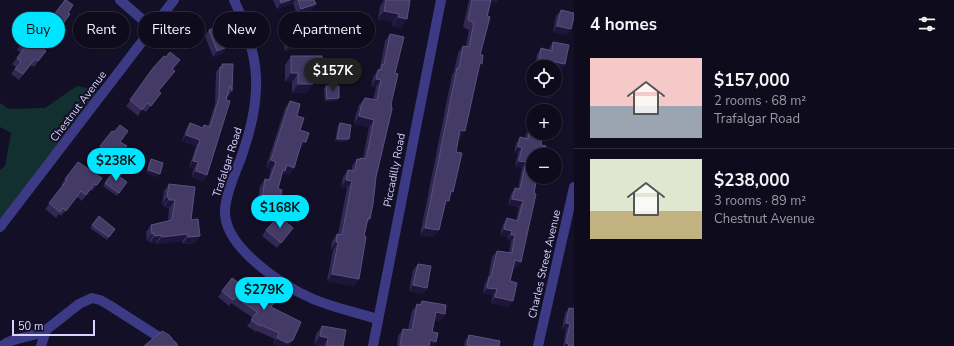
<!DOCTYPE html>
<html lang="en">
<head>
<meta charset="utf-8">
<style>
  :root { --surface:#0e0b1c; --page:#1c1929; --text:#f1f3f6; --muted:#9b9ba3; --line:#2e2b3b; --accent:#00e5ff }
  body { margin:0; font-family:"Nunito Sans",sans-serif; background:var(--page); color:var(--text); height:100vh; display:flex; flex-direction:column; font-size:15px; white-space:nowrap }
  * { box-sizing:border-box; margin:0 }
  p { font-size:13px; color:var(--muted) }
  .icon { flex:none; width:22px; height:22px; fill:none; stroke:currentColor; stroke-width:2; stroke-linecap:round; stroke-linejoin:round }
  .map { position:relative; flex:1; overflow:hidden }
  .drawer { display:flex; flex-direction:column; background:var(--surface); width:380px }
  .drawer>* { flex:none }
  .top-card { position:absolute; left:12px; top:12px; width:380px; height:36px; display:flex; gap:8px }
  .controls { position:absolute; left:526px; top:60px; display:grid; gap:8px }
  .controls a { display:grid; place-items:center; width:36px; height:36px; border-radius:50%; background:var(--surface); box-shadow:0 1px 3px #0004,0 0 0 1px var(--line); font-size:20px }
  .scale { position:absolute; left:12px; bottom:10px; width:83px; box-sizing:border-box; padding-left:4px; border:2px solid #d9d4ff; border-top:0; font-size:11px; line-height:14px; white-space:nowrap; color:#d9d4ff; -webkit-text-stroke:3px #130f26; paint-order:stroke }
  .price { position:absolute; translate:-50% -34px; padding:0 9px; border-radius:14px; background:var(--accent); color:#111; font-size:13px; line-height:26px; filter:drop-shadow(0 1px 2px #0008) }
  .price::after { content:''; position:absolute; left:50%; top:24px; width:12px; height:9px; margin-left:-6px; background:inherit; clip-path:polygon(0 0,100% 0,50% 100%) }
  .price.on { background:#222; color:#fff }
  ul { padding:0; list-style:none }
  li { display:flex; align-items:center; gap:12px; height:100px; padding:0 16px }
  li+li { border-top:1px solid var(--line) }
  li span { display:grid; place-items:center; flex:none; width:112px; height:80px; border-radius:0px; color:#555 }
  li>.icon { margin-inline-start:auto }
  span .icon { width:48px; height:48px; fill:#fffc; stroke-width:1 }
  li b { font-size:17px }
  h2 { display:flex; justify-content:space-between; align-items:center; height:48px; padding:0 16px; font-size:17px }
  .tag { padding:0 14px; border-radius:18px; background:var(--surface); box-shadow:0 1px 3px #0004,0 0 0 1px var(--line); font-size:14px; line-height:36px }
  .tag.on { background:var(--accent); color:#111 }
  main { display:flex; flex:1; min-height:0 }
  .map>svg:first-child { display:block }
  .green { fill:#12302f }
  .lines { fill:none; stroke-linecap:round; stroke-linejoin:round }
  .minor { stroke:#3d3a85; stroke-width:10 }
  .wall { fill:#312854 }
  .shaded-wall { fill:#1d163a }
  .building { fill:#433a66; stroke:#5a527e }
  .labels { text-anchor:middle; stroke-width:4; stroke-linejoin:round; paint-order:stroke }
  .street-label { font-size:11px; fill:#d9d4ff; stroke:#130f26 }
</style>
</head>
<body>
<main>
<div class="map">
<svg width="574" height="346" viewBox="0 0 574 346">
  <rect width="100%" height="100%" fill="#130f26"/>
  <path class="green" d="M77,86L99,90L0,219V170L5,166L11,133L0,127V103L9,109L45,108Z"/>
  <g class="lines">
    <path class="minor" d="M120,0L152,28
      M234,0C261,58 263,95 242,155C236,172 226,192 225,210C223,247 283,286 313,299C334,308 356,312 377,319
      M0,227L174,0
      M2,346C14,336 33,338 46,330
      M41,346L46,330L79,304L92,298L100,300L109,305L173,346
      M373,346L441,0
      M538,346L574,187"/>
  </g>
  <path class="wall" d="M65,0L68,13L70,14L56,34L46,26Z
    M273,0H314L316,4L312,10L297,15L293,3L277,9Z
    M384,0H410L407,19L401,28L392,26L393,22L378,19L380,6Z
    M469,0H499L497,3L491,1L480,55L478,68L460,138H458L456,152L449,197L444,208L434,237L420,235L452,75L454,71L458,53L463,46H466L469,30L463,27Z
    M561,10L567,35L553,32L556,16Z
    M287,18L310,45L285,51L282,37L283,35L281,27Z
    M209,30L228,41L226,44L227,47L223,53L213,57L205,36Z
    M390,34L395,73L376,177L370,219L367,223L364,236L359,279L354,286L327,281L333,250L331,249L332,241L337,234H338L347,188L341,187L343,177L348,170H352V166L357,159H359L360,158H363L369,127L354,124L356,114L359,105L365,98L373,100L376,87L371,86L373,77L378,70L380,68L385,41Z
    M26,37L42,57L34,67L31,65L19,80L11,74L16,67L12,64L21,53L17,50Z
    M553,42L565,64L561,70L555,69V67L535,65L537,54L541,48L549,50V48Z
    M291,56L316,76H313L307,93H292V82H285V65Z
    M222,64L232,91L228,97L227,95L207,175L203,181L191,177L194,168L189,167L196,146L182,141L186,129L190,123L202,128L204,125L208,126L215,104L216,72Z
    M176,66L173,69L171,77L159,92L161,93L146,112L142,109L138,116L126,106L153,68Z
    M326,86L339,98L337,101L325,102L324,89Z
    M536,89H555L550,99L535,95Z
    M290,101L297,116L300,130L301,149H300L294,168L289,175L284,173L281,176L278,189L279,203L274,210L257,206L260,186L265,179L268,180L271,169L266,167L285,108Z
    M340,123L347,142H335L338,126Z
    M530,128L541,145L536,181L521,262L517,267H514L510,281L509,307L491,303L493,295L483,293L485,283L488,278L492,257L497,251L509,253L511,241L507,240L508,237L500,235L503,224L507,218L516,220L519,207L508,205L511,194L515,188L518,189L522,168L515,166L518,153H514L516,143L520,137L525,138L526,134Z
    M121,142L127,146L113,165L96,152L100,146Z
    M151,159L157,177L146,173L149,162Z
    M113,172L127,182L117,196L103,186Z
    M102,178L92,191L90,190L82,201L77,197L61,216L59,214L56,218L45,209L63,186L61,185L65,179Z
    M169,184L191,220L195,243L183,244L182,241L156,244V242L150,243L149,241H147L146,232L151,225L168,221L169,208L164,207V205H162L164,191Z
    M99,216L115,229L107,240L90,228Z
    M293,228L277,248L262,236L266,230Z
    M418,264L427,288L423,294L409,291L413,270Z
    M232,278L256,295L259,291L271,307L293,340L289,346H277L273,344L275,339L257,331L256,332L247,326L253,318L231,303L229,306L218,297Z
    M422,301L445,314L440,321L435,320L432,332L433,346H397L398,336L403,329H408L412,311L417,304L419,305Z
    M574,304V346H563L566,330L562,329L565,313L569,308L573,309Z
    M322,326L343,346H344H320L314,344L316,334Z
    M469,335L499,346H464L465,341Z"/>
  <path class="shaded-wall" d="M290,0H295L293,3L277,9L281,3Z
    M487,0H499L497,3Z
    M316,4L312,10L297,15L301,9Z
    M384,11L399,14L393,22L378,19Z
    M398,17L407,19L401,28L392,26Z
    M557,26L571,29L567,35L553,32Z
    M316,37L310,45L285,51L291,43Z
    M227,47L223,53L213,57L217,51Z
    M539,59L565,64L561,70L555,69V67H546L535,65Z
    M313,67H322L316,76H307Z
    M175,71L171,77L154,97L158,91Z
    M291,73H298L292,82H285Z
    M376,79L381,80L376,87L371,86Z
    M298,84H313L307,93H292Z
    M539,89L554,93L550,99L535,95Z
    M339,98L337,101L325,102L327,99Z
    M359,116L374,120L369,127L354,124Z
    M460,130L465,131L460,138L455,137Z
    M186,135L200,140L196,146L182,141Z
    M337,139H349L347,142H335Z
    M302,141L306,142L301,149L297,148Z
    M518,147H522L518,153H514Z
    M271,160L276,162L271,169L266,167Z
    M193,161L198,162L194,168L189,167Z
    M519,161L526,162L522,168L515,166Z
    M287,165L294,168L289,175L284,173L280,178L278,177Z
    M148,170L160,174L157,177L146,173Z
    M196,171L207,175L203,181L191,177Z
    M346,180L352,181L347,188L341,187Z
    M451,191L453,192L448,199Z
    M167,197L169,198L164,205H162Z
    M262,199L279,203L274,210L257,206Z
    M512,199L523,201L519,207L508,205Z
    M169,200H175L169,208L164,207Z
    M446,200L449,201L444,208Z
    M293,228L289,234L277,248Z
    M425,228L439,230L434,237L420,235Z
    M504,229L512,231L508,237L500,235Z
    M154,233L149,241H147L152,234Z
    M188,234L182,241L156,244L162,237Z
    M161,235L156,242L150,243L155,236Z
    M511,235H515L511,241L507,240Z
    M200,236L195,243L183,244L188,237Z
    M336,242L338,243L333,250L331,249Z
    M515,260L521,262L517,267L511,266Z
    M332,274L359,279L354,286L327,281Z
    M413,285L427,288L423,294L409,291Z
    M487,288L497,289L493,295L483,293Z
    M495,297L513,301L509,307L491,303Z
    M436,312L445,314L440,321L431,319Z
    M566,323L570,324L566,330L562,329Z
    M320,336L328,338L323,346L314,344Z
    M277,338L293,340L289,346H277L273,344Z
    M430,340L436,342L433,346H426Z
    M566,343L569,344L567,346H564Z"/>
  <path class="building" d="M65,0H66L73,5L68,13L70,14L60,28L50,20Z
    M280,0H290L281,3Z
    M298,0H314L316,4L301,9Z
    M386,0H410L407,19L398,17L399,14L384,11Z
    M472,0H491L487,16L490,17L480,55H483L482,64L480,63L465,131L460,130L456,152L462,153L453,192L451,191L449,201L446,200L439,230L425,228L457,68H459L463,46L469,47L474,23L468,20Z
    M561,10L574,13V17L571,29L557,26Z
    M310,13L316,37L291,43L288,28H290L287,18Z
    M222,24L228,41L225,42L227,47L217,51L209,30Z
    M390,34L404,37L395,73L398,74L391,104L392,109L376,177L373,204L370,219L368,218L364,236L366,237L359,279L332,274L338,243L336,242L337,234L342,235L352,181L346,180L348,170L355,171L357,159L360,160V158L366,159L374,120L359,116L361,107L365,98L377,100L381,80L376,79L378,70H381L382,64L384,65Z
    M26,37L46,51L38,61L35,59L23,74L15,69L21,62L17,58L25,47L21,44Z
    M553,42L569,45L565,64L539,59L541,48L552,51Z
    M170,52L180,60L172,69L175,71L158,91L161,93L151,106L147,103L142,110L130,100L153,68L164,56L166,57Z
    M291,56H322V67H313V84H298V73H291Z
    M222,64H233L232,91L230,86L226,100L230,101L207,175L196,171L198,162L193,161L200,140L186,135L190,123L203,128L204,125L210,127L219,98L220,67H223Z
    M555,80H557L554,93L539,89H555Z
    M326,86H339V98L327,99Z
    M290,101L300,104L297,116L304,118L300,130L309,133L306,142L302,141L294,168L287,165L285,171L283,170L278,189L282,190L279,203L262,199L265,179L270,180L276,162L271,160Z
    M340,123L351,125L349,139H337Z
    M120,125L128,131L120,142L127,146L117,159L100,146L112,131L114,132Z
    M530,128L533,129V133H543L541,145L546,146L544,155H533V177H537L534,193L536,194L521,262L515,260L510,281L517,283L513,301L495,297L497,289L487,288L489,277H491L497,251L512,253L515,235H511L512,231L504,229L507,218L518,221L523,201L512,199L515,188L520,189L526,162L519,161L522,147H518L520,137L528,139Z
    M151,159L163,163L160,174L148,170Z
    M78,162L102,178L97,185L94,184L86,195L81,191L66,211L63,208L60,212L49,203L67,180L65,179Z
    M113,172L127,182L119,193L105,183Z
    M169,184L195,187L191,220L198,219L200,236L188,237V234L162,237L161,235L155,236L154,233L152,234L151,225L172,220L175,200H169V198L167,197Z
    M99,216L115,229L109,237L92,225Z
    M279,216L293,228L281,243L266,230Z
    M418,264L431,266L427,288L413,285Z
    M232,278L256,295L259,291L275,301L271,307L301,322L293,340L287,343L277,338L279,333L261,325L260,326L251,320L257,312L235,297L233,300L222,291Z
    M422,301L446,305L445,314L436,312L432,332L438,333L436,342L430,340L429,346H400L403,329L412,330L417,304L421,305Z
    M569,308L574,309V346H568L569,344L566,343L570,324L566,323Z
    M322,326L346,330L343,346H344H327L328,338L320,336Z
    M162,331L169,335L178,346H144Z
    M469,335L500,341L499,346H472L467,345Z"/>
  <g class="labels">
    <g class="street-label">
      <text transform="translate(78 106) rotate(-53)" y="4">Chestnut Avenue</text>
      <text transform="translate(227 162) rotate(-72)" y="4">Trafalgar Road</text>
      <text transform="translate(394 170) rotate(-79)" y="4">Piccadilly Road</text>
      <text transform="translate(544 264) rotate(-77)" y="4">Charles Street Avenue</text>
    </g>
  </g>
</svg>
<div class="controls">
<a><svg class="icon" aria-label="locate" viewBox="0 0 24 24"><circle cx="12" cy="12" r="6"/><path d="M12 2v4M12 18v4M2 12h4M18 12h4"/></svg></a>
<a>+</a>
<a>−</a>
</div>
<div class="scale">50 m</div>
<b class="price on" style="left:333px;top:92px">$157K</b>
<b class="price" style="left:116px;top:182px">$238K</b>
<b class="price" style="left:280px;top:229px">$168K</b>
<b class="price" style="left:264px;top:311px">$279K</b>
<div class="top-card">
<a class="tag on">Buy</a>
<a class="tag">Rent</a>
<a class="tag">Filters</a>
<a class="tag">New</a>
<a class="tag">Apartment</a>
</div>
</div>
<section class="drawer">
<h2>4 homes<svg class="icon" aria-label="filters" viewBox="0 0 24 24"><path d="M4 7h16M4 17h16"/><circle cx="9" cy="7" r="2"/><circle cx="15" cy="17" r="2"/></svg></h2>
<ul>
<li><span style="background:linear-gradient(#f6c9c9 60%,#9aa5b1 0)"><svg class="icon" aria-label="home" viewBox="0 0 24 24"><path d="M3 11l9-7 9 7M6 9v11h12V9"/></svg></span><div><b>$157,000</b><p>2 rooms · 68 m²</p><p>Trafalgar Road</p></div></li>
<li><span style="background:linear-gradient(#dfe7d0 65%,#c2b280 0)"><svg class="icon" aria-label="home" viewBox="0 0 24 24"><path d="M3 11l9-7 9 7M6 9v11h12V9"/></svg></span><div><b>$238,000</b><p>3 rooms · 89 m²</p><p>Chestnut Avenue</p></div></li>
</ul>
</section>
</main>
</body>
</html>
